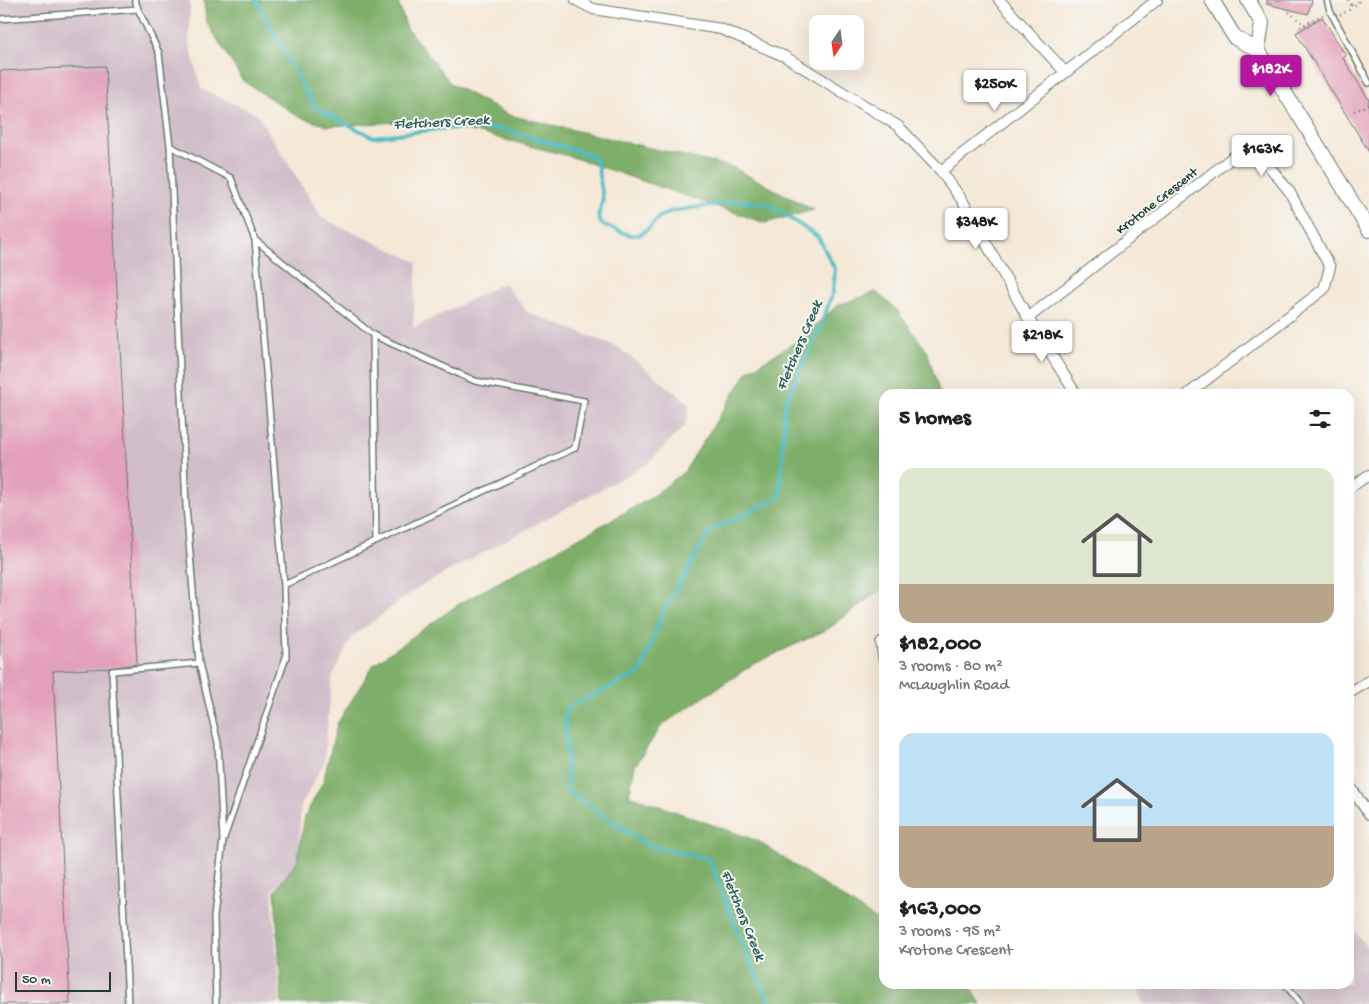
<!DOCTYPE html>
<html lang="en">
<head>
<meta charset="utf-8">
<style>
  :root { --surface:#fff; --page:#f6f6f6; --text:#202124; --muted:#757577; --accent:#b5179e }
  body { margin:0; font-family:"Gochi Hand",sans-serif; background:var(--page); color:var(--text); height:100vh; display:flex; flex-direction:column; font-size:19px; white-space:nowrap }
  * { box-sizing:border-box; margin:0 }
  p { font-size:16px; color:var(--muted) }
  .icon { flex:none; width:28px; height:28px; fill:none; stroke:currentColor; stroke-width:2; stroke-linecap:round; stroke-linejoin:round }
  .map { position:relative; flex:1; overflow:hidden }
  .side { position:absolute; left:879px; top:389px; width:475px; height:600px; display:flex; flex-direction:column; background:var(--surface); border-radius:15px; box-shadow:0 5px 20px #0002 }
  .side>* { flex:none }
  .needle { width:32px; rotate:193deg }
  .controls { position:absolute; left:809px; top:15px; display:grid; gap:10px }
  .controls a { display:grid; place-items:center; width:55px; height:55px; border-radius:10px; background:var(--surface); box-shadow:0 5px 20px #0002; font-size:25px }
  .scale { position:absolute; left:15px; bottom:12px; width:96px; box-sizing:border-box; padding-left:5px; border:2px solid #1f3d34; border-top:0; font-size:14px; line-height:18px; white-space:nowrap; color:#1f3d34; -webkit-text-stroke:4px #f6f6f2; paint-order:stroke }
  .price { position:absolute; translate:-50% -42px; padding:0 11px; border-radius:5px; background:#fff; color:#222; font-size:16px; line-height:32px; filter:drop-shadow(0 1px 2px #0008) }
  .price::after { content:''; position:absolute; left:50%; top:30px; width:15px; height:11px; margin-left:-8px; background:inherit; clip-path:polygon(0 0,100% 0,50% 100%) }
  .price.selected { background:var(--accent); color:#fff }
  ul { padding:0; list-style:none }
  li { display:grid; align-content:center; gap:10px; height:265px; padding:0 20px }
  li span { display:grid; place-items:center; height:155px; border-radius:15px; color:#555 }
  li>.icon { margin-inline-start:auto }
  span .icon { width:90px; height:90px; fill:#fffc; stroke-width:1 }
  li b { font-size:21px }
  h2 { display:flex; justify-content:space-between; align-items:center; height:60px; padding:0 20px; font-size:21px }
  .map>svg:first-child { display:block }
  .industrial { fill:#d1bdc9 }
  .forest { fill:#7eaf6a; stroke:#4e764f }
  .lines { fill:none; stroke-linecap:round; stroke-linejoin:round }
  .stream { stroke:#4dbcc2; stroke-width:4 }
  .building { fill:#e3a0bb }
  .lane-casing { stroke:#6a796d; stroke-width:8 }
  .street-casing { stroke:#6a796d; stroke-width:12 }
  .secondary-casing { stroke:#6a796d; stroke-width:16 }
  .path { stroke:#6a796d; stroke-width:2.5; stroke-dasharray:1 4; stroke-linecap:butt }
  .lane { stroke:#fff; stroke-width:5 }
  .street { stroke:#fff; stroke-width:10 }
  .secondary { stroke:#fff; stroke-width:14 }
  .labels { text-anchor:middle; stroke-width:4; stroke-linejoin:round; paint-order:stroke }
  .street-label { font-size:14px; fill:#1f3d34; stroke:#f6f6f2 }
  .water-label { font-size:15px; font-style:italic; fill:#2a5d58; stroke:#f6f6f2 }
</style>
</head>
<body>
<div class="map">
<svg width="1369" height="1004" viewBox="0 0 1369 1004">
  <rect width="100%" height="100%" fill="#f6f6f2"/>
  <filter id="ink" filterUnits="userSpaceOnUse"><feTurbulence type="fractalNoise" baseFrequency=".02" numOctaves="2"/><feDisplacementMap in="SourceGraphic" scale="10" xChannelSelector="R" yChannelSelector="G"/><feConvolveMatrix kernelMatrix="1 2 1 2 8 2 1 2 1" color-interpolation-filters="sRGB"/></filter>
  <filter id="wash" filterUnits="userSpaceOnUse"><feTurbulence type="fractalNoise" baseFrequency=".0096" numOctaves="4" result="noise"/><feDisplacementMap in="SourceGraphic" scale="20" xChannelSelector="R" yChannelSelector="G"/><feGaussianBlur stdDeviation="1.12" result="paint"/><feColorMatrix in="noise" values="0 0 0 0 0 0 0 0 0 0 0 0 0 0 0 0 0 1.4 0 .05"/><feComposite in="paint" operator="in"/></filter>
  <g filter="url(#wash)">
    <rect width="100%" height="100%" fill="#f5e8d7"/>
    <path class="industrial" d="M0,0H190L189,42L201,89L257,114L322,218L417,262L413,328L504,283L527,312L618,347L690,404L685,426L646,465L419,587L352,637L332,677L324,762L301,806L297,870L272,890L280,1004H0Z
      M1349,924L1369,950V1004H1144L1136,984H1349Z"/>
    <path class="forest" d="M204,0H397L407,28L451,84L509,115L732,167L814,210L765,223L569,156L475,132L415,121L328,126L299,117L243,81L206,21Z
      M876,292L895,308L927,351L940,394H884V587L828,629L752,665L662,725L635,766L629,795L758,841L884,925V984H964L972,989L981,1004H282L275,891L297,861L305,816L323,782L337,724L374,664L459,604L649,499L684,472L748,371L799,340L838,305Z"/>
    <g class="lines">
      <path class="stream" d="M256,0L315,108L373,137L440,129H501L591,155L597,163L603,199L598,217L602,224L629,235H639L648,229L659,217L672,211L741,201L770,205L818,237L835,269L833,292L818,333L785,403L780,497L710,531L662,614L641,672L565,709L568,792L647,845L709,859L747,955L771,1004"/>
    </g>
    <g id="blocks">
      <path class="building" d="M1267,0H1312L1308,14L1267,4Z
        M1322,17L1346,56L1343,58L1369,100V152L1296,33Z
        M105,66L137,664L109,668L53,671L70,1004H0V71Z"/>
    </g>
  </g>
  <g filter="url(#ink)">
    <use href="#blocks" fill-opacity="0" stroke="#6a796d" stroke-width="1"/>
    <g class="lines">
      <defs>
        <path id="lane" d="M135,0L138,9
          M1327,0L1330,11L1369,83
          M0,19L138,9L159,53L170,146L186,506L199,663L218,743L223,840L214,917L216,1004
          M170,146L231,178L255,240L284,585L286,657L224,838
          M255,240L373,335L475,381L584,401L575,448L284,585
          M373,335L376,541
          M1285,984L1301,1004
          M128,1004L112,671L199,663"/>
        <path id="street" d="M576,0L593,9L721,29L784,56L898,126L941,171L962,200L1028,318L1076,394
          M999,0L1065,72
          M941,171L1157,0
          M1028,318L1238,153L1249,151L1261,156L1289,191L1330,267L1324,289L1188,394
          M1349,488L1369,475
          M881,643L884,660
          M1349,693L1369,681
          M1349,785L1369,814"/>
        <path id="secondary" d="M1212,0L1235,38L1258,50L1307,128L1369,230
          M1248,0L1262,23L1258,50"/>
      </defs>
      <use href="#lane" class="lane-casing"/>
      <use href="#street" class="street-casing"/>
      <use href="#secondary" class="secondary-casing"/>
      <path class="path" d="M1348,0L1349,3L1353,6L1358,3L1359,0
        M1289,12L1305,25
        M1340,15L1349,10L1352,5
        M1300,27L1323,15
        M1354,111L1369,105"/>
      <use href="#lane" class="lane"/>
      <use href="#street" class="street"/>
      <use href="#secondary" class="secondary"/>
    </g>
  </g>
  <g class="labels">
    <g class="street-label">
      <text transform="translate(1156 200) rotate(-38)" y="5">Krotone Crescent</text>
    </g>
    <g class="water-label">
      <text transform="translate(441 121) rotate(-3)" y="5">Fletchers Creek</text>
      <text transform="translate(798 345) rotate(-67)" y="5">Fletchers Creek</text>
      <text transform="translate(744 915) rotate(68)" y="5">Fletchers Creek</text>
    </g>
  </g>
</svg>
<div class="controls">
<a><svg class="needle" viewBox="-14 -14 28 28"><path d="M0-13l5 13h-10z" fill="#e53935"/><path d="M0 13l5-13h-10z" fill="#757577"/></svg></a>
</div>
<div class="scale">50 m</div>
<b class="price selected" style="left:1271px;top:97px">$182K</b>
<b class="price" style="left:995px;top:112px">$250K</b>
<b class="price" style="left:1262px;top:177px">$163K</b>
<b class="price" style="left:976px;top:250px">$348K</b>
<b class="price" style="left:1042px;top:363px">$218K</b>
<section class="side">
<h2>5 homes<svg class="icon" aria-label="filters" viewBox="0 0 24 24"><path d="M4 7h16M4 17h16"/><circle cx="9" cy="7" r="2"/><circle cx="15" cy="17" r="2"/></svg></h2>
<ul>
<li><span style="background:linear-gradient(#dfe7d0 75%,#b9a48a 0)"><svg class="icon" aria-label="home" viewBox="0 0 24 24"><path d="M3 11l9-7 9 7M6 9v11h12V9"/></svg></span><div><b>$182,000</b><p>3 rooms · 80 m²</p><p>McLaughlin Road</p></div></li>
<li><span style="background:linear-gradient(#bfe0f5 60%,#b9a48a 0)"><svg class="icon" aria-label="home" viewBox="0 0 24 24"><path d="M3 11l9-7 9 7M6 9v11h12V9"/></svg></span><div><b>$163,000</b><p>3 rooms · 95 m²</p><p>Krotone Crescent</p></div></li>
</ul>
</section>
</div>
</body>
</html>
